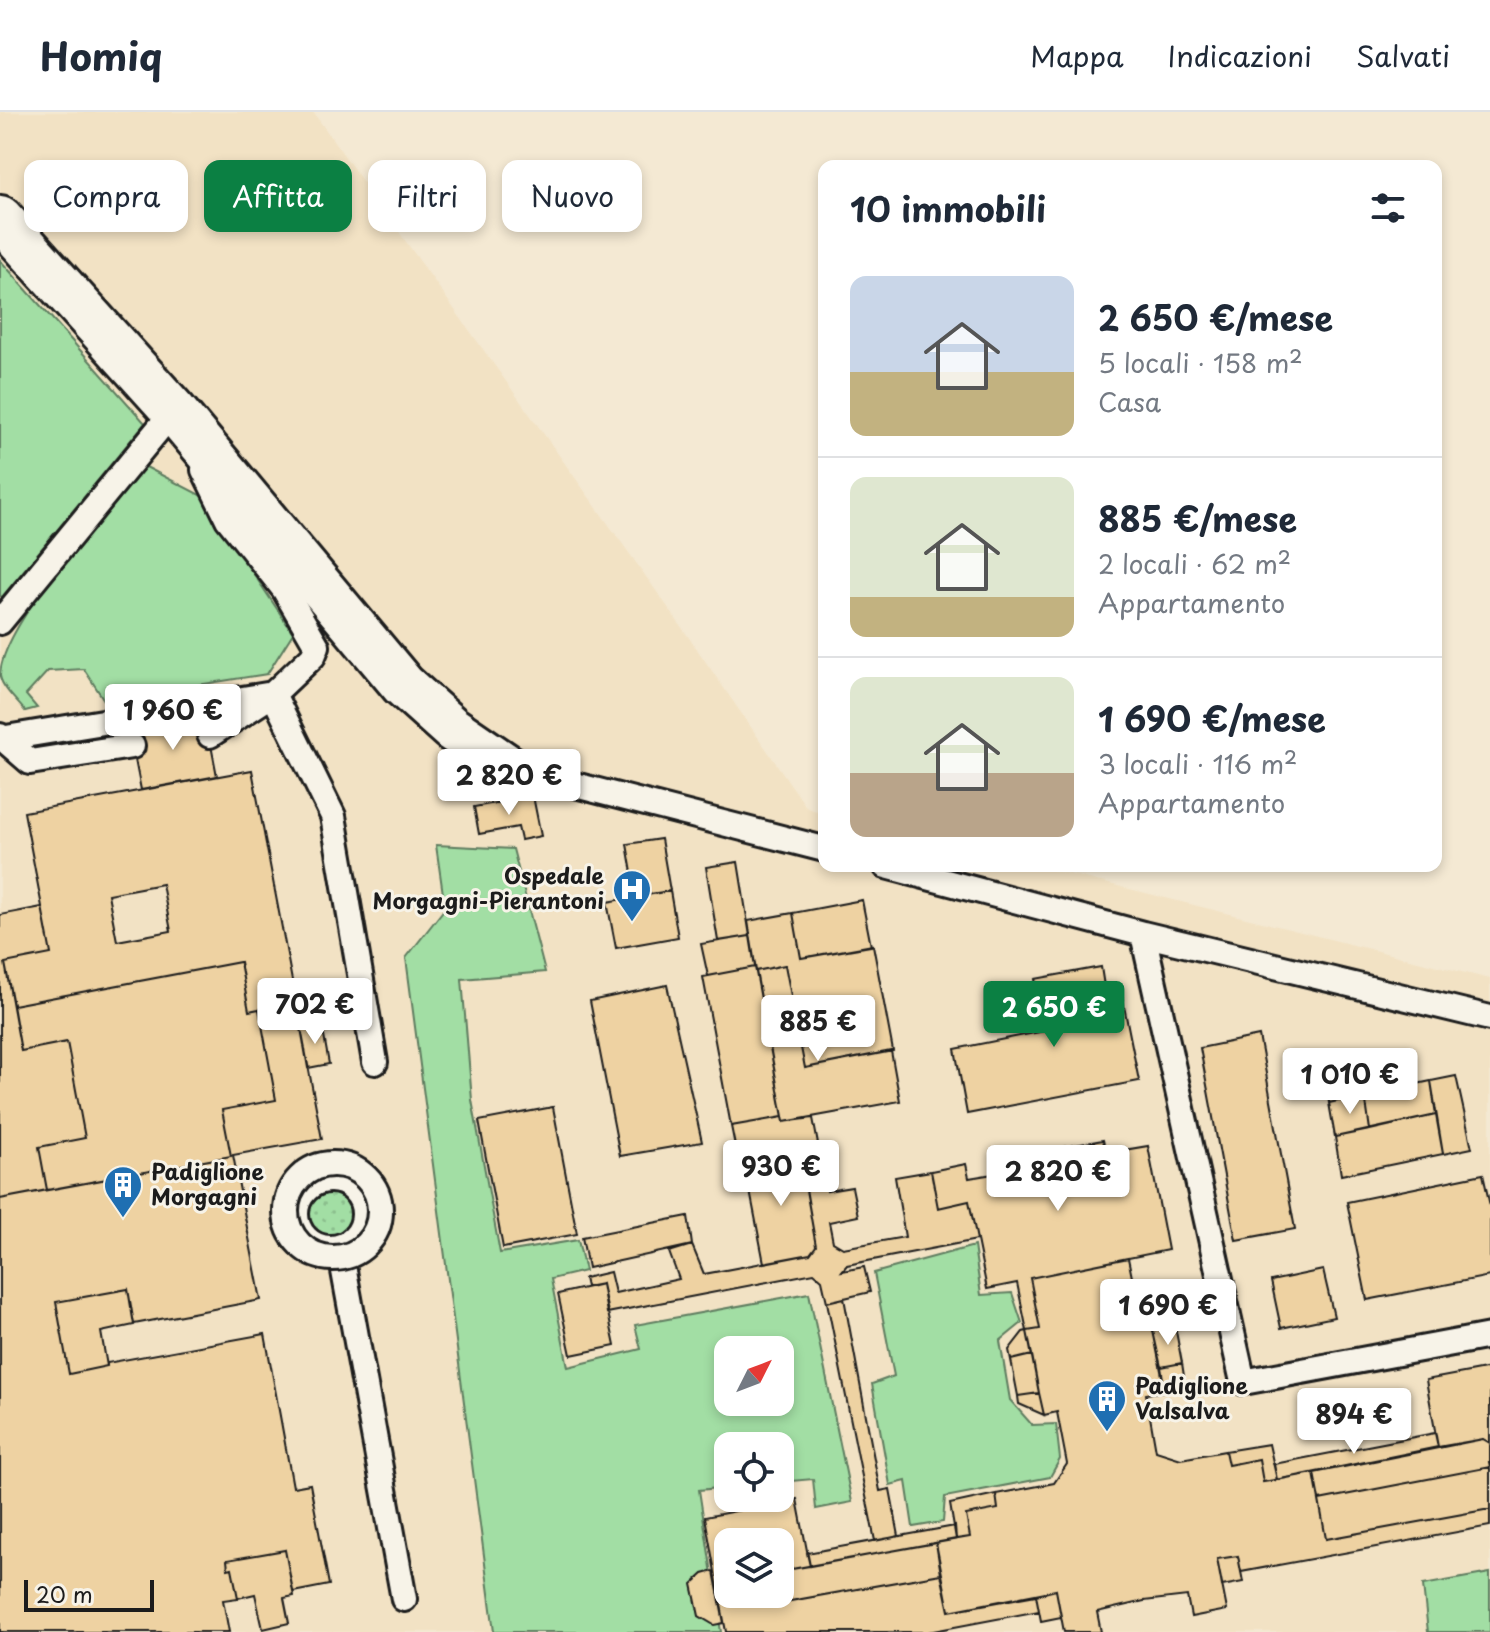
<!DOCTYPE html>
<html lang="it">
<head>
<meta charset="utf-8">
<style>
  :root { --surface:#fff; --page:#f6f6f7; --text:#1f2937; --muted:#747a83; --line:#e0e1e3; --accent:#0b8043 }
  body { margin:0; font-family:"Playpen Sans",sans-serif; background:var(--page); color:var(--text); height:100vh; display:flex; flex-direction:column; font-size:30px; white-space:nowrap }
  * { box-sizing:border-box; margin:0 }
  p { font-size:26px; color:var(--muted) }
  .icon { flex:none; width:44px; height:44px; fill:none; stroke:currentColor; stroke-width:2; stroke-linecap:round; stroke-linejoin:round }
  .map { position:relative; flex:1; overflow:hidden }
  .drawer { position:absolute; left:818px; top:48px; width:624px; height:712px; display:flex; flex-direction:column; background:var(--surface); border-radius:16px; box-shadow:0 4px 12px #0003 }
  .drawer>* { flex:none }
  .hud { position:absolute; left:24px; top:48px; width:674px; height:72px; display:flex; gap:16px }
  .needle { width:52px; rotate:48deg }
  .tools { position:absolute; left:714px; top:1224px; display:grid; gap:16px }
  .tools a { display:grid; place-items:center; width:80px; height:80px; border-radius:16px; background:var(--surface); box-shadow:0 4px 12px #0003; font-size:40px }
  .scale { position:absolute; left:24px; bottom:20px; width:130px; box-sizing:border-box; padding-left:8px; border:4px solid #1c1c1c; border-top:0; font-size:22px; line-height:28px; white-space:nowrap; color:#1c1c1c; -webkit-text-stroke:6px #f7f3e8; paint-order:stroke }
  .price { position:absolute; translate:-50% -68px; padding:0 18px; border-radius:8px; background:#fff; color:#222; font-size:26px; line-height:52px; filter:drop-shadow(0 2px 4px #0008) }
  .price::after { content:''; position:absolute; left:50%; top:48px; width:24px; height:18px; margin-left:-12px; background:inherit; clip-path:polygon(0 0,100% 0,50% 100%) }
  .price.on { background:var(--accent); color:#fff }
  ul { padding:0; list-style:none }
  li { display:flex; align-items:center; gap:24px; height:200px; padding:0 32px }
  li+li { border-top:2px solid var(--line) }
  li span { display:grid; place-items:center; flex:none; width:224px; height:160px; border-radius:16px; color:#555 }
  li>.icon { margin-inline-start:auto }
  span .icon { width:96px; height:96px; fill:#fffc; stroke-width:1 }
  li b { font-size:34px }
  h2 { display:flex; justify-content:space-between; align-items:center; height:96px; padding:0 32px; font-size:34px }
  .tag { padding:0 28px; border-radius:16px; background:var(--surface); box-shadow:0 4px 12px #0003; font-size:28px; line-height:72px }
  .tag.on { background:var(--accent); color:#fff }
  header { display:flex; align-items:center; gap:48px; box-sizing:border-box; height:112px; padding:0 40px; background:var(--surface); border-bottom:2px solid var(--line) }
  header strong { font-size:38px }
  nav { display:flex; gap:44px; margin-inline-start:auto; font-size:28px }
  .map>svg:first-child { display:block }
  .built { fill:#f2e2c4; fill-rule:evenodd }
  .grass { fill:url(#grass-dots); stroke:#5f7d60; stroke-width:2 }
  .park { fill:#a2dea4; stroke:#5f7d60; stroke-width:2; fill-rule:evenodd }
  .building { fill:#eed2a2; stroke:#1c1c1c; stroke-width:2; fill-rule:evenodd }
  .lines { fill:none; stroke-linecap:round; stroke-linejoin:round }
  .service-casing { stroke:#1c1c1c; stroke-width:30 }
  .minor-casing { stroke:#1c1c1c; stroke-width:50 }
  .service { stroke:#f7f3e8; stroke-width:24 }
  .minor { stroke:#f7f3e8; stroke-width:44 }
  .service-bridge-casing { stroke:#1c1c1c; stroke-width:30; stroke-linecap:butt }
  .service-bridge { stroke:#f7f3e8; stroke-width:24 }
  .labels { text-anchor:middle; stroke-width:6; stroke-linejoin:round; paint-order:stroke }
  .poi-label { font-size:22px; font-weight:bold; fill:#1c1c1c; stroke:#f7f3e8; text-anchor:start }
</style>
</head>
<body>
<header>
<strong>Homiq</strong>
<nav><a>Mappa</a><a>Indicazioni</a><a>Salvati</a></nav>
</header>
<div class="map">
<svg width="1490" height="1520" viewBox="0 0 1490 1520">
  <defs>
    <pattern id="grass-dots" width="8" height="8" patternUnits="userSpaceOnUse" patternTransform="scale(2)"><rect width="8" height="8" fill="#a2dea4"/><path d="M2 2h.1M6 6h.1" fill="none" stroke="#8bbe8d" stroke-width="1.8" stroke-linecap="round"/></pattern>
  </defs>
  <rect width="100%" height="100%" fill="#f4e9d3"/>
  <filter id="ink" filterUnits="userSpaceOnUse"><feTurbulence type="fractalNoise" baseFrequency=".0125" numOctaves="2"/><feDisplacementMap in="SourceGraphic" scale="16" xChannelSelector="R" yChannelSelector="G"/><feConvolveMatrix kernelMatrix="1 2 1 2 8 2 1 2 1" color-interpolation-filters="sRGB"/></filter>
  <g filter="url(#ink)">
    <path class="built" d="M0,0H313L667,494L807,696L824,701V754H1037L1490,867V1520H0ZM728,1238H780V1290H728ZM728,1334H780V1386H728ZM728,1430H780V1482H728Z"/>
    <path class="grass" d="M307 1102a24 24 0 1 1 48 0a24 24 0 1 1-48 0Z"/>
    <path class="park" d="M0,148L145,311L2,485L0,484Z
      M144,354L202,384L293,521L267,562L104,588L84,557L48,559L26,583L37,596L25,599C18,590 2,576 0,564C0,513 110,394 144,354Z
      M436,733L513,737L545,860L462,867L472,988L500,1141L578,1128L585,1159L551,1167L568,1255L641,1237L635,1213L809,1181L852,1390L816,1397L813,1367L780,1370V1334H728V1375L699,1378L721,1520H494L406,846L445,796ZM728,1238H780V1290H728Z
      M974,1134L981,1183L1012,1181L1022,1211L1000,1229L1010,1288L1032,1313L1056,1312L1060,1347L1050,1365L945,1385L943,1410L913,1415L906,1369L890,1373L872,1272L894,1264L874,1161Z
      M1490,1461V1520H1428L1423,1473Z"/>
    <path class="building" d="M205,602L217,664L141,678L129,617Z
      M252,658L322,1027L233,1043L261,1188L134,1212L128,1177L56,1190L69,1262L107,1254V1251L265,1222L293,1375L310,1372L329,1473L293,1480L285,1438L227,1448L228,1457L232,1456L238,1486L223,1488L229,1520H0V1087L231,1044L222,998L276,988L259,897L249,899L240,850L13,893L5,851L51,842L24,700ZM162,772L171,819L117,829L108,782Z
      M533,684L541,724L521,728L518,715L479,722L474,695Z
      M661,727L670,779L636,784L627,732Z
      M738,750L750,824L718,829L706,755Z
      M670,779L678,825L616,836L607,790Z
      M862,788L871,834L801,846L793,801Z
      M42,795L51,842L5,851L21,939L67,930L85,1026L39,1035L47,1078L0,1087V803Z
      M793,801L801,846L873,833L893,939L805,956L785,853L756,859L748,809Z
      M750,824L755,855L708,864L701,832Z
      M240,850L249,899L259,897L276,988L222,998L231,1044L47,1078L39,1035L85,1026L67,930L21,939L13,893Z
      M785,853L805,956L891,939L900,989L784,1010L756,859Z
      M755,855L783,1005L731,1014L703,865Z
      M1101,855L1106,887L1122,884L1139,969L967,1002L955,937L1045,919L1035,867Z
      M667,873L702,1030L620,1044L590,889Z
      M322,913L329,952L308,956L301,916Z
      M1259,924L1295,1117L1236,1128L1200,936Z
      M1394,953L1399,975L1329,991L1326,967Z
      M1456,964L1472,1036L1443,1042L1431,969Z
      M1431,969L1436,1003L1370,1018L1365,983Z
      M1365,983L1370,1018L1335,1025L1329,991Z
      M553,995L577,1122L503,1136L479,1009Z
      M1436,1003L1443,1042L1341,1063L1335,1025Z
      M783,1005L784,1010L813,1006L827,1079L852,1075L858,1104L829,1110L833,1130L843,1136L905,1125L895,1065L931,1059L938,1096L969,1089L977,1128L847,1153L842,1159L864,1155L870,1180L827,1190L822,1168L814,1161L607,1201L602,1172L586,1175L584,1166L610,1160L615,1181L679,1167L669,1140L692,1133L704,1162L810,1142L816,1134L798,1033L737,1044L731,1014Z
      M1103,1028L1106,1041L1148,1034L1168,1138L1030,1166L1040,1217L1027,1219L1017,1171L987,1177L969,1089L938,1096L931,1059L966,1052L969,1066L1011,1059L1009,1045Z
      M800,1043L816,1134L810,1142L764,1151L745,1053Z
      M1483,1062L1490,1094V1164L1367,1188L1347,1090Z
      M688,1104L692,1133L588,1156L582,1125Z
      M1128,1146L1139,1199L1149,1198L1165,1279L1146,1282L1156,1339L1181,1347L1225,1339L1228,1353L1259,1347L1263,1370L1314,1361L1326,1427L1490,1397V1414L1241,1460L1238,1444L1217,1447L1227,1498L1191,1505L1187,1484L1144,1489L1097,1500L1101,1520H1064L1056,1478L949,1499L936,1431L970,1425L966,1403L998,1397L996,1382L1054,1371L1067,1352L1057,1300L1044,1303L1039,1281L1027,1219L1040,1217L1030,1166Z
      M1323,1158L1334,1205L1281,1216L1271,1169Z
      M602,1172L615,1234L571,1243L558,1182Z
      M128,1177L134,1213L101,1220L107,1254L69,1262L56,1190Z
      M844,1186L880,1379L890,1377L899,1424L875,1429L827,1190Z
      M1149,1198L1172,1205L1175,1214L1153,1219Z
      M1175,1214L1182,1251L1161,1255L1153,1219Z
      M1027,1219L1032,1243L1011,1248L1009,1238L1023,1220Z
      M1032,1243L1039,1281L1018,1284L1011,1248Z
      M1182,1251L1184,1264L1181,1271L1165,1279L1161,1255Z
      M1490,1256V1331L1483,1327L1438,1335L1426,1268Z
      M1039,1281L1044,1303L1019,1292L1018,1284Z
      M1435,1321L1438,1335L1277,1368L1274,1352Z
      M1483,1327L1490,1331V1355L1319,1388L1314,1361Z
      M1269,1332L1277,1368L1263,1370L1259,1347L1228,1353L1225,1339Z
      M1489,1350H1490V1397L1326,1427L1319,1388L1490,1355Z
      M996,1382L998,1397L966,1403L970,1425L956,1427L950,1392Z
      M797,1387L810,1454L780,1459V1430H728V1482H757L767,1488L768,1493L941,1462L949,1499L1036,1483L1039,1499L928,1520H726L705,1405Z
      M955,1414L956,1427L810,1454L807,1441Z
      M936,1431L941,1462L768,1493L767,1488L757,1482H780V1459Z
      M285,1438L294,1484L284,1486L289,1511L263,1517L255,1482L238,1486L232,1456L228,1457L227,1448Z
      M1238,1444L1243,1470L1222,1474L1217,1447Z
      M714,1459L724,1511L714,1513L699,1504L692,1472L703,1462Z
      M1056,1478L1061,1505L1041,1509L1036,1483Z"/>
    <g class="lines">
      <defs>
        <path id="service" d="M0,510L166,308L175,300L179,307
          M210,623L273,582L333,704L375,950
          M0,624L30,650L132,634
          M0,627L273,582L313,544L317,534L284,477L228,407L204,358
          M509,656L824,737
          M886,754L1143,822L1243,1270L1490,1224
          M1143,822L1490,906
          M296 1102a34 34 0 1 1 68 0a34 34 0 1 1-68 0Z
          M344,1159L404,1487"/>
        <path id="minor" d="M0,106L175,300L403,573L452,617L509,656"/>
      </defs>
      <use href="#service" class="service-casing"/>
      <use href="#minor" class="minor-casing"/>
      <use href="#service" class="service"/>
      <use href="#minor" class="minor"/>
      <defs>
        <path id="service-bridge" d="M286 1099a47 47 0 1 1 94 0a47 47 0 1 1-94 0Z"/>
      </defs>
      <use href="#service-bridge" class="service-bridge-casing"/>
      <use href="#service-bridge" class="service-bridge"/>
    </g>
  </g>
  <defs>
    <symbol id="hospital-pin" viewBox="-11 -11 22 30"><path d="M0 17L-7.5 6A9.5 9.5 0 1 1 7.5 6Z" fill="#1f6fb2" stroke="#f7f3e8"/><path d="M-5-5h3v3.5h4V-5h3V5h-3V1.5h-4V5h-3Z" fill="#fff"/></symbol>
    <symbol id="building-pin" viewBox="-11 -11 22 30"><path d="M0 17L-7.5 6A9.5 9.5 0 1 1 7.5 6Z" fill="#1f6fb2" stroke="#f7f3e8"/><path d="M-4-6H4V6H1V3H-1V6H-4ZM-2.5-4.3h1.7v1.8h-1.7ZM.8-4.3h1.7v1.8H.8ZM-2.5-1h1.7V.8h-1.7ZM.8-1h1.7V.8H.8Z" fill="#fff"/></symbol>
  </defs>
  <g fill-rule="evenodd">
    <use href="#hospital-pin" x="610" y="755" width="44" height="60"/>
    <use href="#building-pin" x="101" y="1051" width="44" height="60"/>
    <use href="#building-pin" x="1085" y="1265" width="44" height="60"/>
  </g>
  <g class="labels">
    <g class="poi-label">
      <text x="604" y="772" text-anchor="end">Ospedale<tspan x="604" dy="25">Morgagni-Pierantoni</tspan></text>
      <text x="151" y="1068">Padiglione<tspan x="151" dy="25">Morgagni</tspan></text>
      <text x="1135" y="1282">Padiglione<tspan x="1135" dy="25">Valsalva</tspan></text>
    </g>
  </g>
</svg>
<div class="tools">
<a><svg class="needle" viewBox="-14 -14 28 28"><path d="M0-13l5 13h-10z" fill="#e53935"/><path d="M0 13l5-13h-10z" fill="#747a83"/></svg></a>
<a><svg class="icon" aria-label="locate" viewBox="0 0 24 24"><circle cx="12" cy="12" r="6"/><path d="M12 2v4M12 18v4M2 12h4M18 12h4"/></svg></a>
<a><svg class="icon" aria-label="layers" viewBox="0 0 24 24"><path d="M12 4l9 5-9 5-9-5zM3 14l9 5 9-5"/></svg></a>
</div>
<div class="scale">20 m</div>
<b class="price" style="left:173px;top:640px">1 960 €</b>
<b class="price" style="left:509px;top:705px">2 820 €</b>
<b class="price" style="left:315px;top:934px">702 €</b>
<b class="price on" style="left:1054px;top:937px">2 650 €</b>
<b class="price" style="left:818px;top:951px">885 €</b>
<b class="price" style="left:1350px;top:1004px">1 010 €</b>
<b class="price" style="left:781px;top:1096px">930 €</b>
<b class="price" style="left:1058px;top:1101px">2 820 €</b>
<b class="price" style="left:1168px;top:1235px">1 690 €</b>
<b class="price" style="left:1354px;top:1344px">894 €</b>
<div class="hud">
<a class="tag">Compra</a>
<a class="tag on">Affitta</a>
<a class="tag">Filtri</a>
<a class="tag">Nuovo</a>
</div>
<section class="drawer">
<h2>10 immobili<svg class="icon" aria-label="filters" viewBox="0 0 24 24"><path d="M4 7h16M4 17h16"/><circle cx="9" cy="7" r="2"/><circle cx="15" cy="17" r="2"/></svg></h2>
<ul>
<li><span style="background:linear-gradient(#c9d6e8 60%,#c2b280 0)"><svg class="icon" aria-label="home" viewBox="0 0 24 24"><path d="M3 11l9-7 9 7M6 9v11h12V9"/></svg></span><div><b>2 650 €/mese</b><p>5 locali · 158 m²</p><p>Casa</p></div></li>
<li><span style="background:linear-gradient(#dfe7d0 75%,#c2b280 0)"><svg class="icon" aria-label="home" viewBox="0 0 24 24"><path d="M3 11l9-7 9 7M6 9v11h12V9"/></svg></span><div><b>885 €/mese</b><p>2 locali · 62 m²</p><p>Appartamento</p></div></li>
<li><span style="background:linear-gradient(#dfe7d0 60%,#b9a48a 0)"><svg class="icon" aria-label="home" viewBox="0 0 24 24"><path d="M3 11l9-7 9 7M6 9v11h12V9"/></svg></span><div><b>1 690 €/mese</b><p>3 locali · 116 m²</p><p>Appartamento</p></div></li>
</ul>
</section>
</div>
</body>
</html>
